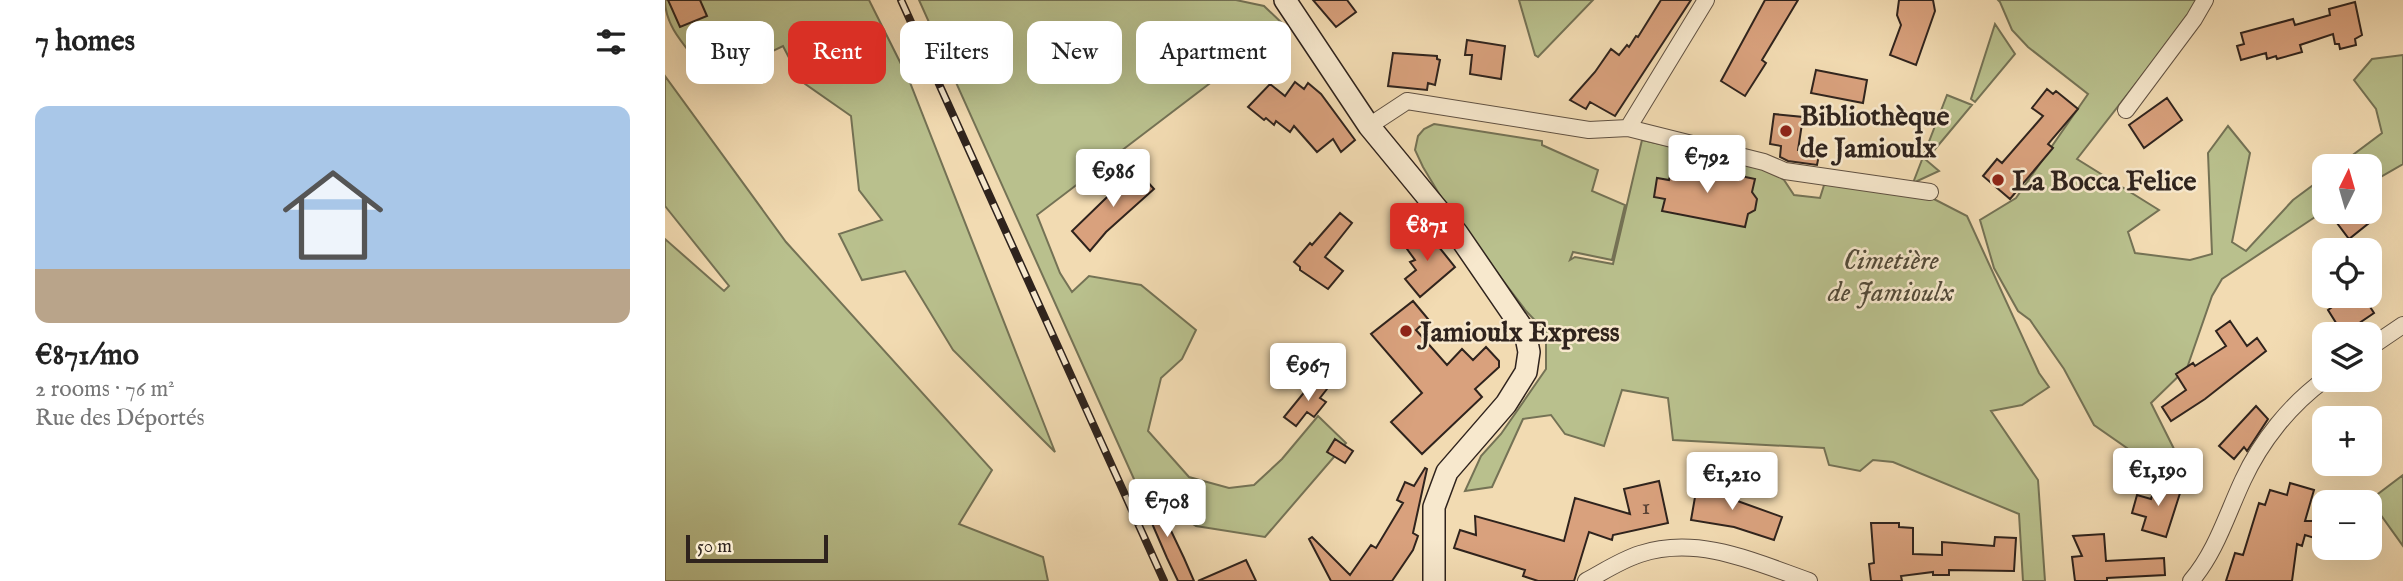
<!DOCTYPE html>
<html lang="en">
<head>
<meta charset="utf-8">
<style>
  :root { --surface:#fff; --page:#f6f6f6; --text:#222; --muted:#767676; --accent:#d93025 }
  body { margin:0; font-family:"IM FELL English",serif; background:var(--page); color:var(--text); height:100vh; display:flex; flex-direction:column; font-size:26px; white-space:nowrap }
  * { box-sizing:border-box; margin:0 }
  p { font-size:23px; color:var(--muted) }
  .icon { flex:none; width:38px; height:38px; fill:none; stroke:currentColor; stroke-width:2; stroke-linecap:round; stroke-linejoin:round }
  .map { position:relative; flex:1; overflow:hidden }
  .side { display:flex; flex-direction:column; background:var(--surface); width:665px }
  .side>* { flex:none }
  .banner { position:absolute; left:21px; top:21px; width:665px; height:63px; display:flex; gap:14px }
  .needle { width:46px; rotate:5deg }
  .buttons { position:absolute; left:1647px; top:154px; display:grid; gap:14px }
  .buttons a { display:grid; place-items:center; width:70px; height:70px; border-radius:14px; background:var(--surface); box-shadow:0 7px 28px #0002; font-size:35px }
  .scale { position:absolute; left:21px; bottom:18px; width:142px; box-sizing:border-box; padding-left:7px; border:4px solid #2f231d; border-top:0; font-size:19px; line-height:24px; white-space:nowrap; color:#2f231d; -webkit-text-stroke:5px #f7e8cd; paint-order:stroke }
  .price { position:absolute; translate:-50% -60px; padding:0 16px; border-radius:7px; background:#fff; color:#222; font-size:23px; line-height:46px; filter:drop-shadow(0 2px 4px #0008) }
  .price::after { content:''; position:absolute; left:50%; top:42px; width:21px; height:16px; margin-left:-10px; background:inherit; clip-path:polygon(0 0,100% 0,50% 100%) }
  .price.on { background:var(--accent); color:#fff }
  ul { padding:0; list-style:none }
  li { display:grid; align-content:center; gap:14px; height:371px; padding:0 35px }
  li span { display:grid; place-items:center; height:217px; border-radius:14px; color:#555 }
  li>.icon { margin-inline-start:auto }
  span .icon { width:126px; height:126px; fill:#fffc; stroke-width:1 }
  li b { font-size:30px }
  h2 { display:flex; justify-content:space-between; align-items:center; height:84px; padding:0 35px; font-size:30px }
  .tag { padding:0 24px; border-radius:14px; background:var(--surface); box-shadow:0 7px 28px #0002; font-size:24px; line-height:63px }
  .tag.on { background:var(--accent); color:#fff }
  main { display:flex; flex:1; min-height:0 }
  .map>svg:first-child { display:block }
  .green { fill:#b9c08d; stroke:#747255; stroke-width:2 }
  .building { fill:#d9a17d; stroke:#2f231d; stroke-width:2 }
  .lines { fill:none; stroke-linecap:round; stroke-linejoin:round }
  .street-casing { stroke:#605142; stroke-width:18 }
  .secondary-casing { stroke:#2f231d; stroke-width:24 }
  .street { stroke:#f7e8cd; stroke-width:16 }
  .secondary { stroke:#f7e8cd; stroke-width:21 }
  .rail-casing { stroke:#2f231d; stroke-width:8 }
  .rail { stroke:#f7e8cd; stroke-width:5; stroke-dasharray:16; stroke-linecap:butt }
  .poi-dot { fill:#8f2418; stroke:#f7e8cd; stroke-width:2.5 }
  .labels { text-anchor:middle; stroke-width:5; stroke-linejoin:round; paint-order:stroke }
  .number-label { font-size:24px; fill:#5a4235 }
  .poi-label { font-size:28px; font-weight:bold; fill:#2f231d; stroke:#f7e8cd; text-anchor:start }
  .park-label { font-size:28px; font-style:italic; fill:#524a39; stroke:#f7e8cd }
</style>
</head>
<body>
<main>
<section class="side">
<h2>7 homes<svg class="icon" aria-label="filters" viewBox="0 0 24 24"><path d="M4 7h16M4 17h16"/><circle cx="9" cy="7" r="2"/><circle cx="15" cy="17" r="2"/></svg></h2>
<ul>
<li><span style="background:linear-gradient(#a9c7e8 75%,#b9a48a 0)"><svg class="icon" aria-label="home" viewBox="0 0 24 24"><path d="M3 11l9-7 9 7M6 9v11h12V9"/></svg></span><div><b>€871/mo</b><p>2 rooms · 76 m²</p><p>Rue des Déportés</p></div></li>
</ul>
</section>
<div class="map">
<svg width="1738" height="581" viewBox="0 0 1738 581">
  <rect width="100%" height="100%" fill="#f2dbb2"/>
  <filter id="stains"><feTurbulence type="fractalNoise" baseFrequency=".00286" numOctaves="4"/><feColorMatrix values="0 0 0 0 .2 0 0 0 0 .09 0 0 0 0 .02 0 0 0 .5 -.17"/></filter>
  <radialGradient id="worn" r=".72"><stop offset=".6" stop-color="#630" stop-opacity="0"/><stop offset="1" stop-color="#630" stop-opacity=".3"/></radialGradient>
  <path class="green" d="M0,0H204L244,80L390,452L288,350L240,271L197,280L174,234L217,220L194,190L186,116L136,81L118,46L81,64L27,55C14,39 0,22 0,0Z
    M254,0H571L599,6L620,26L372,215L395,273L407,292L424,276L476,285L531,330L517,359L496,378L483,431L524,477L564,488L589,485L617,459L653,416L681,443L600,537L531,526L473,488Z
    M854,0H928L873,57L870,55Z
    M1333,0H1536L1412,159L1494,210L1463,232L1470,253L1525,260L1547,254L1543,153L1563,126L1585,153L1567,242L1581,251L1628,200L1659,177V211L1557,279L1547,296L1522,368L1486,403L1514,459L1495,471L1429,425L1399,369L1365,320L1353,311L1329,268L1315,220L1351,198L1423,94L1363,47L1347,30L1335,2Z
    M1330,24L1350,54L1310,102L1306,99Z
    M1738,55V164L1705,183L1704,166H1673L1717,133L1711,109L1689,80L1707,59Z
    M0,76L121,242L327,470L294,524L378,557L383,581H0V239L59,291L64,286L0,206Z
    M1282,95L1307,105L1261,160L1274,171L1248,183Z
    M769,124L877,141V145L933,170L927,191L960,205L947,260L908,252L905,260L910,257L948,264L977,140L1101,167L1119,180L1129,195L1155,198L1160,182L1267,198L1302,216L1374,373L1384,387L1357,405L1326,411L1373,480L1380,581H1358L1354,514L1228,462L1208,460L1195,471L1164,465L1159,448L1008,440L1003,398L957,390L939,446L900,434L886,415L858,419L827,487L800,491L816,456L836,434L881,369V332L861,311L782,207L758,167L750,150L753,136L759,129Z
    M1738,475V546L1705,500Z"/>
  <path class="building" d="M3,0H35L42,16L15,27Z
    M648,0H682L691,12L671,27Z
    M996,0H1026L950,116L925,102L921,109L905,100L930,72L946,49L954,55L962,45L964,47L971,36L973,37Z
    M1100,0H1133L1097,60L1101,63L1080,96L1056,81Z
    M1234,0H1268L1270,11L1251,65L1225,55L1236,25L1232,15Z
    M1690,2L1697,35L1690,39L1691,45L1675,49L1674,44H1670L1668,34L1635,45L1637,52L1612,59L1611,56L1602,59L1601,53L1576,60L1572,46L1579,44L1576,33L1628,19L1630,25L1665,15L1664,9Z
    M802,40L840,46L836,79L805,74L807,55H800Z
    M728,53L772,56V59L775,60L770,85L763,83L762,90L723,86Z
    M1151,70L1202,80L1198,103L1146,93Z
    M630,82L639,89L643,83L656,94L690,140L676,152L668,139L652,152L629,126L625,132L611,121L609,125L601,118L599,120L583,107L605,84L620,96Z
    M1382,89L1388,94L1391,91L1413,109L1383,144L1388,148L1345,199L1318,176L1332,159L1337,163L1378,116L1367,108Z
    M1502,98L1517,120L1479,148L1464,125Z
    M1109,114L1138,117L1133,150L1154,155L1152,165L1123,161L1115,157L1116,146L1105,144Z
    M1009,162L1090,179L1087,192L1092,199L1090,210L1083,214L1080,227L997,211L1000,199L989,197L992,178L1004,180Z
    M471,169L489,189L441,232L425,251L407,231Z
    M1679,212H1695L1704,223L1684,239L1669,219Z
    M675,213L687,223L660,257L678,271L663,289L635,270V267L629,262L645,243L647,245Z
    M757,226L790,267L755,297L740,279L751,270L745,262L750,260L742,249L750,243L745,237Z
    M1683,296H1698L1709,313L1678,334L1663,310Z
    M748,301L763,319L751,330L782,365L797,349L808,360L821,347L834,361V367L810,389L817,397L757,454L726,422L757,393L706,334Z
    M1565,321L1582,346L1592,338L1601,351L1540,399L1506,421L1497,407L1521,390L1511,374L1528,363L1530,366L1561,346L1551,331Z
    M650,379L662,389L655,398L661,402L649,417L642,412L631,426L619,417Z
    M1591,406L1603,419L1582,451L1579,447L1569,459L1554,446Z
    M670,439L688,451L680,463L662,452Z
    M760,468L762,469L748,533L753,536L748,550L727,581H666L644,539L647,537L685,575L706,545L711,548L738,503L732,500L740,482L749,486Z
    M1492,479L1517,487L1501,537L1477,530L1481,517L1467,513L1472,495L1486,499Z
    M1033,480L1055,483L1053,492L1068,494L1067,499L1117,517L1109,540L1069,527L1026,520Z
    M994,481L1003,523L948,535L947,540L924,532L909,581H873L858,576L860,570L789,548L795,530L811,535L810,516L899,541L910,498L965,514L959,489Z
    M1625,483L1649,490L1640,521H1659V541L1640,535L1637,546L1632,544L1627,581H1561L1570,553L1578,555L1594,503L1600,505L1605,490L1622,495Z
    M488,493L519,558L529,581H513L502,558L476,498Z
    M1206,523H1234V527L1248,528V554L1277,555V542L1329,546L1330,537L1351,538L1349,571L1284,570V575H1268V572L1236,576L1237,581H1206L1204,564L1209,563Z
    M1439,534L1441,561L1499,558L1500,575L1442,578V581H1410L1407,557L1417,556L1408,536Z
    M581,560L591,581H533Z"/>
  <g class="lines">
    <defs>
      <path id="street" d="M1461,110L1529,19L1540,0
        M704,126L742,101L924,130L963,128L1041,0
        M963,128L1099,162L1120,171L1265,192
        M1704,348L1738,325
        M921,581C938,572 956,560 975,554C1033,535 1090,562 1144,581
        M1526,581C1551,552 1562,514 1578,480C1596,441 1625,405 1659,380"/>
      <path id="secondary" d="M620,0L704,126L792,233L860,332L864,352L861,372L841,404L782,472L769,507V581"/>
    </defs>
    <use href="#street" class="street-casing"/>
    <use href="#secondary" class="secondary-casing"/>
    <use href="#street" class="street"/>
    <use href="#secondary" class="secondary"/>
    <defs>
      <path id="rail" d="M236,0L499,581"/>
    </defs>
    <use href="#rail" class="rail-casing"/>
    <use href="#rail" class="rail"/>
  </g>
  <g class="poi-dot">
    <circle cx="1121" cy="131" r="7"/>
    <circle cx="1333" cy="180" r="7"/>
    <circle cx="741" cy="331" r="7"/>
  </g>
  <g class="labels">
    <g class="number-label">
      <text x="981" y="514">1</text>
    </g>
    <g class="poi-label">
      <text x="1135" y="125">Bibliothèque<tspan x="1135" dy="32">de Jamioulx</tspan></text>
      <text x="1347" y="190">La Bocca Felice</text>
      <text x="755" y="341">Jamioulx Express</text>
    </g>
    <g class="park-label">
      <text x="1226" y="269">Cimetière<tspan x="1226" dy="32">de Jamioulx</tspan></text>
    </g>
  </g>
  <rect width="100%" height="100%" filter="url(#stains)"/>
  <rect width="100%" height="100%" fill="url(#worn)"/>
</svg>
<div class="buttons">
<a><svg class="needle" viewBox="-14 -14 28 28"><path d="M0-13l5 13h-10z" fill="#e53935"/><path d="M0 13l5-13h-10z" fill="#767676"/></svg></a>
<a><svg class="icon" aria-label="locate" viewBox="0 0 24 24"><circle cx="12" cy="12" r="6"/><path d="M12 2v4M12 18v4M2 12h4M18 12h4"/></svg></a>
<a><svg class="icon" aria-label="layers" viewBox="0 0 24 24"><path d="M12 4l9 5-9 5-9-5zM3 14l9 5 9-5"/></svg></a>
<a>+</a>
<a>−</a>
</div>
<div class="scale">50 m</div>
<b class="price" style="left:1042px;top:195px">€792</b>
<b class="price" style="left:448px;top:209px">€986</b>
<b class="price on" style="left:762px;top:263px">€871</b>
<b class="price" style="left:643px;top:403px">€967</b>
<b class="price" style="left:1493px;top:508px">€1,190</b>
<b class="price" style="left:1067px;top:512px">€1,210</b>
<b class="price" style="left:502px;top:539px">€708</b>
<div class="banner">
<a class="tag">Buy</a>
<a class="tag on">Rent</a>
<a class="tag">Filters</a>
<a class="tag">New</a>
<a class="tag">Apartment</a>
</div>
</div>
</main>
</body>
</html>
